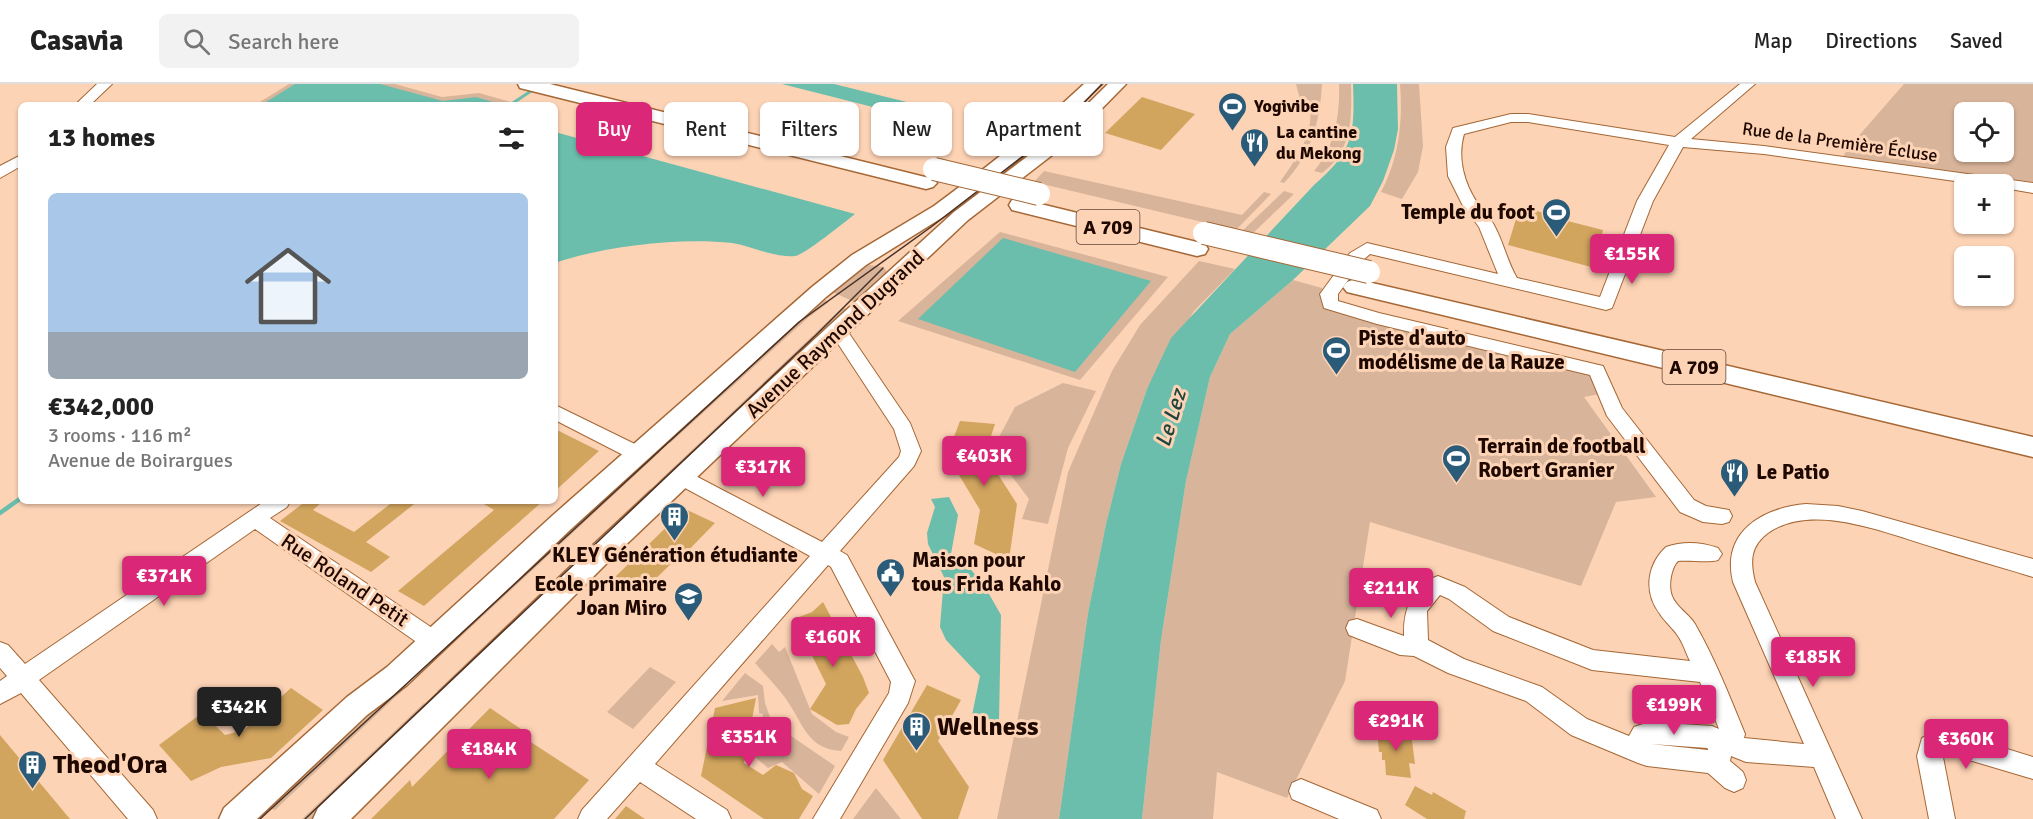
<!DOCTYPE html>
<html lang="en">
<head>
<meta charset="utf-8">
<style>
  :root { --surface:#fff; --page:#f2f2f2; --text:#222; --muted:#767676; --line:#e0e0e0; --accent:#db2777 }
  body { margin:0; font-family:Signika,sans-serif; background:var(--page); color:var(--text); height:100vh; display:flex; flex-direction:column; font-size:22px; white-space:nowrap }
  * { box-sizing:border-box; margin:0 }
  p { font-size:20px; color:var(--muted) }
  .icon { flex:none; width:33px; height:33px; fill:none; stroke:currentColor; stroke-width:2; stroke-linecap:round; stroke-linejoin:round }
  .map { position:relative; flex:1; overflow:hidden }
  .side { position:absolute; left:18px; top:18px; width:540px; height:402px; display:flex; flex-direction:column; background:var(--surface); border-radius:9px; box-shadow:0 2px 4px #0004 }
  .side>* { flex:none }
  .top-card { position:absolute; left:576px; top:18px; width:570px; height:54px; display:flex; gap:12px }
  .buttons { position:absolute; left:1954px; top:18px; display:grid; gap:12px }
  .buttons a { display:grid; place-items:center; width:60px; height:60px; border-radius:9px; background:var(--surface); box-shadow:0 2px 4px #0004; font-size:30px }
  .price { position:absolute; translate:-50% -51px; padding:0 14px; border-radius:6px; background:var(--accent); color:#fff; font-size:20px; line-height:39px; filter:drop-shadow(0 2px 3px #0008) }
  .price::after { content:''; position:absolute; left:50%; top:36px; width:18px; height:14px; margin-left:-9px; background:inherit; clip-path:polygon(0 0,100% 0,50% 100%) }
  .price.current { background:#222; color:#fff }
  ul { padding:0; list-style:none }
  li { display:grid; align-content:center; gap:12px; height:318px; padding:0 30px }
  li span { display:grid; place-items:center; height:186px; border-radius:9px; color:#555 }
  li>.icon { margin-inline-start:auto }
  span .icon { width:108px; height:108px; fill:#fffc; stroke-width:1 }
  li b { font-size:26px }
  h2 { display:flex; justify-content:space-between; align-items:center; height:72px; padding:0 30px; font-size:26px }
  .pill { padding:0 21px; border-radius:9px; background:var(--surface); box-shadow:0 2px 4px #0004; font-size:21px; line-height:54px }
  .pill.current { background:var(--accent); color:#fff }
  header { display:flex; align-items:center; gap:36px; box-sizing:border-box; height:84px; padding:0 30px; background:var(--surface); border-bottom:2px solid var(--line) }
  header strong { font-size:28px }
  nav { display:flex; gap:33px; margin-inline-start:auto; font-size:21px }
  .search { width:420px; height:54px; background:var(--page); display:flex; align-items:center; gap:15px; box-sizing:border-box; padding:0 21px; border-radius:9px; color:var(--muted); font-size:22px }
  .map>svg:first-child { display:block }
  .green { fill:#d8b49a; fill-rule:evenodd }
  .water { fill:#6bbeac }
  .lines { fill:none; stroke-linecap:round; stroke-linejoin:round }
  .stream-far1 { stroke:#6bbeac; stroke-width:3 }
  .stream { stroke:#6bbeac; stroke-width:4.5 }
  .building { fill:#d2a55f }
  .minor-casing { stroke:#a56735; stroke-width:2 }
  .major-casing { stroke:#a56735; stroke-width:3 }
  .highway-casing { stroke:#a56735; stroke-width:3 }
  .minor { fill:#fff; fill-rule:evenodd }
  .major { fill:#fff; fill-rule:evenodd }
  .highway { fill:#fff; fill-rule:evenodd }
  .tram { stroke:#4b3124; stroke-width:1.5 }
  .highway-bridge-casing { stroke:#a56735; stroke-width:24; stroke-linecap:butt }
  .highway-bridge { stroke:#fff; stroke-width:22 }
  .labels { text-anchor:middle; stroke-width:6; stroke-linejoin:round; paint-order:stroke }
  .far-poi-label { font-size:18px; font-weight:bold; fill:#1f0800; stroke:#fdd3b5; text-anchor:start }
  .far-street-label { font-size:18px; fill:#1f0800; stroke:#fdd3b5 }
  .shield { fill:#fdd3b5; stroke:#624536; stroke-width:1.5 }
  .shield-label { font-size:20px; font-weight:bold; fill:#1f0800 }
  .poi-label { font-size:21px; font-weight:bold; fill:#1f0800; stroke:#fdd3b5; text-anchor:start }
  .street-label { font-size:21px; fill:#1f0800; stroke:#fdd3b5 }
  .water-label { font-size:22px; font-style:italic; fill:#1e453d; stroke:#fdd3b5 }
  .near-poi-label { font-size:26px; font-weight:bold; fill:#1f0800; stroke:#fdd3b5; text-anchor:start }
</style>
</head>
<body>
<header>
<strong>Casavia</strong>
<div class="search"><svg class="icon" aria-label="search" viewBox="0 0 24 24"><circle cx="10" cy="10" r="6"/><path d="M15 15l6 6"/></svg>Search here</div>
<nav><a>Map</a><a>Directions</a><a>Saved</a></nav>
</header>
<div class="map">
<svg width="2033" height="735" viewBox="0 0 2033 735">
  <rect width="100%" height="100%" fill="#fdd3b5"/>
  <path class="green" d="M289,0H395L442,13L479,9L521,21H255Z
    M1296,0H1322C1320,38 1311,71 1284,99L1280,98C1298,72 1316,49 1309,16L1300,15Z
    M1339,0H1351C1352,34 1352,67 1322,89L1314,87C1335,63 1340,31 1339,0Z
    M1400,0H1419L1423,62L1418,88L1402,115L1381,108C1399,74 1403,38 1400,0Z
    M1904,0H2033V98L1842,74L1849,63ZM1965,28H2004V68H1965Z
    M1044,87L1242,131L1264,108L1271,110L1236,146L1034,98Z
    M1284,107L1294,110L1252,150L1241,148Z
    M1000,148L1168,193L1080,296L898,237Z
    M1199,177L1235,185L1194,227L1147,305L1121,380L1106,440L1088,529L1059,735H997L1068,388L1112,287L1140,241Z
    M869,181L883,183L888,189L859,220L830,207Z
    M1293,196L1322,204L1327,219L1592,290L1600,310L1584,313L1656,413L1616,418L1581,502L1370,438L1345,597L1287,714L1217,688L1213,735H1142L1161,556L1186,397L1210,293L1230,250Z
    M821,214L829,218L809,233L670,359L663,356Z
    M843,223L852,228L667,401L659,397Z
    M1063,299L1096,307L1068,364L1048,440L1022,435L1029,415L1004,382L999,353L1015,323Z
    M653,364L660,368L416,594L408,589Z
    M650,405L657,409L444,613L437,607Z
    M772,560L779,568L785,563L812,630L836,648L849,653L841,667C807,665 803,639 786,615C777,602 765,591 755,579Z
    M650,583L676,598L633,645L607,628Z
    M745,589L763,602L765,619L772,639L835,682L819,710L782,678L768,684L755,673L763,630L759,629L758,611L722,617Z
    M395,601L403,606L275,726L264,723Z
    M424,619L432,625L320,735H302Z
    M876,704L901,735H853Z"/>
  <path class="water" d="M295,0H380L443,17L476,13L503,21H261Z
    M782,0H834L931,24L951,33L947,38L920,35Z
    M1353,0H1397L1398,45L1394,66L1383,97L1370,122L1293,196L1230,250L1210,293L1186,397L1161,556L1142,735H1059L1088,529L1106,440L1121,380L1147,305L1171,254L1314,101C1353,67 1355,51 1353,0Z
    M555,48L855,130C845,138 804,171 795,172C774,174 752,162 732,159C680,153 604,162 555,179Z
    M1003,154L1151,197L1075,288L918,235Z
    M949,413L958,431L951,470L969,483L985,503L1001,531L999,638L969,646L980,592L946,556L940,543L944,493L928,460L927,449L935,423L931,415Z"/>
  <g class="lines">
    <path class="stream-far1" d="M510,21L534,5"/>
    <path class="stream" d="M0,429L21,414"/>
  </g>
  <path class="building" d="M1142,13L1195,30L1161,66L1105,49Z
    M1520,122L1544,129V131L1603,146L1595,184L1508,161Z
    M960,337L995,340L985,370L1017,420L1009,476L974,460L980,426L947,371Z
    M555,345L599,367L555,407Z
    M306,417H323L313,426L354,448L394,417H418L366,458L390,473L371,488L280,437Z
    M479,417H543L424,522L398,507L494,426Z
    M685,425L715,439L678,477L676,475L642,508L615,493Z
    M823,518L863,593L869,609L856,625L849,640L837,641L810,625L826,600L794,535L812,528Z
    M927,601L961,616L938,657L969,703L958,735H922L883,676Z
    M291,604L323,626L271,674L221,683L191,697L159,661L202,629L225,651L244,646Z
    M756,614L744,679L763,691L776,681L794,689L802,705L813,712L799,735H764L701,692L715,624Z
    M490,624L524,647L520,651L589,696L554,735H371L410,696L412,703Z
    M1377,645L1411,649L1415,680L1409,679L1411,694L1386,691L1385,676H1382V668H1379Z
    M0,651L70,735H0Z
    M1415,702L1432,711L1433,708L1466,727L1464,735H1427L1405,721Z
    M626,722L645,735H615Z"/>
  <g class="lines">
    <defs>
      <path id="minor" d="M97,0H112L90,21H75Z
        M1740,0H1755L1691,55L1764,62L2033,99V109L2004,104V100H1976L1764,70L1683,63L1653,117L1612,224L1606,226L1370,170L1362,177L1338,210V217L1379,229L1603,282L1622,324L1694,416L1706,422L1729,426L1732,432L1729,438L1722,440L1703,438L1680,428L1607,332L1590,291L1377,240L1324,224L1320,210L1350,169L1367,159L1498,190L1479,143L1462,120L1448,92L1446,63L1453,44L1511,30H1528L1675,53ZM1511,38H1528L1669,61L1637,117L1600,213L1517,194C1507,177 1504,160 1495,143C1491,134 1483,128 1478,120C1464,99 1457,74 1464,50Z
        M21,71V82L0,94V82Z
        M838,240L844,242L910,339L921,367L914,382L840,467L847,471L915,597L908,619L840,735H813L889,609L891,598L831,483L828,481L655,680L727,726L731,735H696L640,698L607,735H578L582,726L810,472L674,398L671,393L674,388L681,385L688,388L822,458L899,373L901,367L894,345L829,246L832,242Z
        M555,321L645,365L648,370L645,375L638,377L631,375L555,336Z
        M265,417H290L287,423L270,434L441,550L444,557L441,564L433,567L425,564L255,445L39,596L153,726L157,735H128L21,609L0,620V597L7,592L0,584V558L8,561L25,580Z
        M1806,420L1838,422L1862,427L2033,475V493C2001,483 1968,474 1936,464C1888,450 1813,417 1768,449C1750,462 1750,478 1755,498L1862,735H1836L1814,683L1746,678L1731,672L1730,677L1743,688L1746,696L1743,704L1734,708L1725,704L1708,689L1647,682L1638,679L1571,651L1526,617L1448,589L1414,572L1400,571L1349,551L1346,544L1349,537L1357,535L1404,552C1403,526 1412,501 1438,492L1465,503L1509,533L1593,566L1690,577C1686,569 1683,559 1678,552C1673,544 1665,538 1660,530C1644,509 1646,482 1666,463C1683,457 1701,458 1718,464L1722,470L1718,476C1709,479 1691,476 1678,477C1671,484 1668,502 1672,512C1676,523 1689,530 1695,540C1715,575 1730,613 1745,650L1744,654L1804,660L1733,498C1721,448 1762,424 1806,420ZM1440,511L1449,515L1493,547L1592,586L1700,598L1719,645L1712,642L1649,638L1634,643L1629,652L1587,635L1542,603L1464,575L1428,556L1427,527ZM1651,660L1707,664L1708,665V666Z
        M1937,646H1946L2033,673V695L1942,668L1955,735H1929L1917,672L1922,654Z
        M1301,695L1377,726L1381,735H1339L1292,715L1289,707L1292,699Z"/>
      <path id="major" d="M1084,0H1102L1050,50L1000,91L948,130L866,181L826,213L570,446L407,601L367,631L257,735H219L224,724L347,613L387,583L552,432L812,203L852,171L934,122L986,83L1038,42Z
        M1108,0H1126L1069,58L968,136L846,251L611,475L351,735H313L318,724L593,461L830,241L954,128L1057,50Z"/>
      <path id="highway" d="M518,0H550L933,95L937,99L933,103L926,105L520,4Z
        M1020,115L1205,160L1208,165L1205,170L1197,172L1012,126L1009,121L1012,116Z
        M1355,195L2033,353V373L1347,208L1343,203L1347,198Z"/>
    </defs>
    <use href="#minor" class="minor-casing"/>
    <use href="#major" class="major-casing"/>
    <use href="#highway" class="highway-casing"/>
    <use href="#minor" class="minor"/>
    <use href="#major" class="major"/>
    <use href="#highway" class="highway"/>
    <path class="tram" d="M260,735L799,238L931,143L1031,66L1076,27L1102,0
      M305,735L816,251L883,184"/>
    <defs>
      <path id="highway-bridge" d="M934,85L1039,110
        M1204,149L1369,188"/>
    </defs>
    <use href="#highway-bridge" class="highway-bridge-casing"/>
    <use href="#highway-bridge" class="highway-bridge"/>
  </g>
  <defs>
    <symbol id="stadium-pin" viewBox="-11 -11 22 30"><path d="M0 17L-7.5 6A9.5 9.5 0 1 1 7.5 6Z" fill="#2a5c79" stroke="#fdd3b5"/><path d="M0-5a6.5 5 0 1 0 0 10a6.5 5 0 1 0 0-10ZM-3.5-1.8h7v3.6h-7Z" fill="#fff"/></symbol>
    <symbol id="restaurant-pin" viewBox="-11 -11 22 30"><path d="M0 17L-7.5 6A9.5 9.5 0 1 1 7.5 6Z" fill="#2a5c79" stroke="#fdd3b5"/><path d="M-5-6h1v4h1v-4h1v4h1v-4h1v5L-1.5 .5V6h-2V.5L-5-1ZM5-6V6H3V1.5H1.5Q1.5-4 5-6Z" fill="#fff"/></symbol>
    <symbol id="building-pin" viewBox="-11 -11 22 30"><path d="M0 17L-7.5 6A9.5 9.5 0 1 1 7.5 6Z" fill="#2a5c79" stroke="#fdd3b5"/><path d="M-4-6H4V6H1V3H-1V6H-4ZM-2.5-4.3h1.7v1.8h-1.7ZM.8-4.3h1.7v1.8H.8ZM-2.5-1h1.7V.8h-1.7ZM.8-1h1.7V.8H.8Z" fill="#fff"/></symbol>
    <symbol id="civic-pin" viewBox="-11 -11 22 30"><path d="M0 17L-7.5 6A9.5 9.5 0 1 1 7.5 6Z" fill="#2a5c79" stroke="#fdd3b5"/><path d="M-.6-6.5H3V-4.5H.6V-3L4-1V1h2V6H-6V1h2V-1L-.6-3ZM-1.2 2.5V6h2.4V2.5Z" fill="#fff"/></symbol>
    <symbol id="school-pin" viewBox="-11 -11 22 30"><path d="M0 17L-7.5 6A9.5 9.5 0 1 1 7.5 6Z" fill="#2a5c79" stroke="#fdd3b5"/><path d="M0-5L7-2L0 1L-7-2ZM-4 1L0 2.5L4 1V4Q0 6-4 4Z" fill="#fff"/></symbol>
  </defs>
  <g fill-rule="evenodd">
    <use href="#stadium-pin" x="1216" y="6" width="33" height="45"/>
    <use href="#restaurant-pin" x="1238" y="42" width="33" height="45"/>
    <use href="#stadium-pin" x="1540" y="112" width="33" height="45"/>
    <use href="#stadium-pin" x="1320" y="250" width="33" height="45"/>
    <use href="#stadium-pin" x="1440" y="358" width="33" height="45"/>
    <use href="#restaurant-pin" x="1718" y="372" width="33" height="45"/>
    <use href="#building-pin" x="658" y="416" width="33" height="45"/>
    <use href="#civic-pin" x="874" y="472" width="33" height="45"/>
    <use href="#school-pin" x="672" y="496" width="33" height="45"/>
    <use href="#building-pin" x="900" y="626" width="33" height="45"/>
    <use href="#building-pin" x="16" y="664" width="33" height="45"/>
  </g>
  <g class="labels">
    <g class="far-poi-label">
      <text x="1254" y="28">Yogivibe</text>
      <text x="1276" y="54">La cantine<tspan x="1276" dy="21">du Mekong</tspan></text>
    </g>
    <g class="far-street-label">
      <text transform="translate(1840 58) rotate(8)" y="6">Rue de la Première Écluse</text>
    </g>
    <g class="shield">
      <rect x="1076.5" y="126" width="63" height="34" rx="4.5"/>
      <rect x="1662.5" y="266" width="63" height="34" rx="4.5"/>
    </g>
    <g class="shield-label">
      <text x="1108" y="150">A 709</text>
      <text x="1694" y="290">A 709</text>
    </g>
    <g class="poi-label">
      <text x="1535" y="135" text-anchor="end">Temple du foot</text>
      <text x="1358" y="261">Piste d'auto<tspan x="1358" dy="24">modélisme de la Rauze</tspan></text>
      <text x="1478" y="369">Terrain de football<tspan x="1478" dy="24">Robert Granier</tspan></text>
      <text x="1756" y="395">Le Patio</text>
      <text x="675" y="478" text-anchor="middle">KLEY Génération étudiante</text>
      <text x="912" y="483">Maison pour<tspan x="912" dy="24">tous Frida Kahlo</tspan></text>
      <text x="667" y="507" text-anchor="end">Ecole primaire<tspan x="667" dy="24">Joan Miro</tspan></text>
    </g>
    <g class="street-label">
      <text transform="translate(835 250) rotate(-43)" y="7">Avenue Raymond Dugrand</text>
      <text transform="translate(345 496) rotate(34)" y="7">Rue Roland Petit</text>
    </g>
    <g class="water-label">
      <text transform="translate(1170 334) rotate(-73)" y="8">Le Lez</text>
    </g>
    <g class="near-poi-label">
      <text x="937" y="651">Wellness</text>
      <text x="53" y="689">Theod'Ora</text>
    </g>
  </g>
</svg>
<div class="buttons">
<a><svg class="icon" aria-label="locate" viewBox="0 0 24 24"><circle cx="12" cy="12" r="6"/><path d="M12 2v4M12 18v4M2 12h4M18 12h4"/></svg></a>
<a>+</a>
<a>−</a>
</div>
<b class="price" style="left:1632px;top:201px">€155K</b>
<b class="price" style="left:984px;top:403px">€403K</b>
<b class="price" style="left:763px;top:414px">€317K</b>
<b class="price" style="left:164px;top:523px">€371K</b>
<b class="price" style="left:1391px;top:535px">€211K</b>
<b class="price" style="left:833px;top:584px">€160K</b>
<b class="price" style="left:1813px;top:604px">€185K</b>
<b class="price" style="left:1674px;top:652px">€199K</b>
<b class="price current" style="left:239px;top:654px">€342K</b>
<b class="price" style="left:1396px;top:668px">€291K</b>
<b class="price" style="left:749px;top:684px">€351K</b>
<b class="price" style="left:1966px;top:686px">€360K</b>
<b class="price" style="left:489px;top:696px">€184K</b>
<div class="top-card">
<a class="pill current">Buy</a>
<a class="pill">Rent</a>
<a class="pill">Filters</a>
<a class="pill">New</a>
<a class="pill">Apartment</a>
</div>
<section class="side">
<h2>13 homes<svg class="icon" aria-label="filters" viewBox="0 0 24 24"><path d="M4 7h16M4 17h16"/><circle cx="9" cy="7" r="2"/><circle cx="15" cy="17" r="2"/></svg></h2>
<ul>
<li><span style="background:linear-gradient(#a9c7e8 75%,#9aa5b1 0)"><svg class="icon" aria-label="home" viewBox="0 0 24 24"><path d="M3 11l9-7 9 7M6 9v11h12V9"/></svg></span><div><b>€342,000</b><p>3 rooms · 116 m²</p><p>Avenue de Boirargues</p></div></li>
</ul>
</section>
</div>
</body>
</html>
